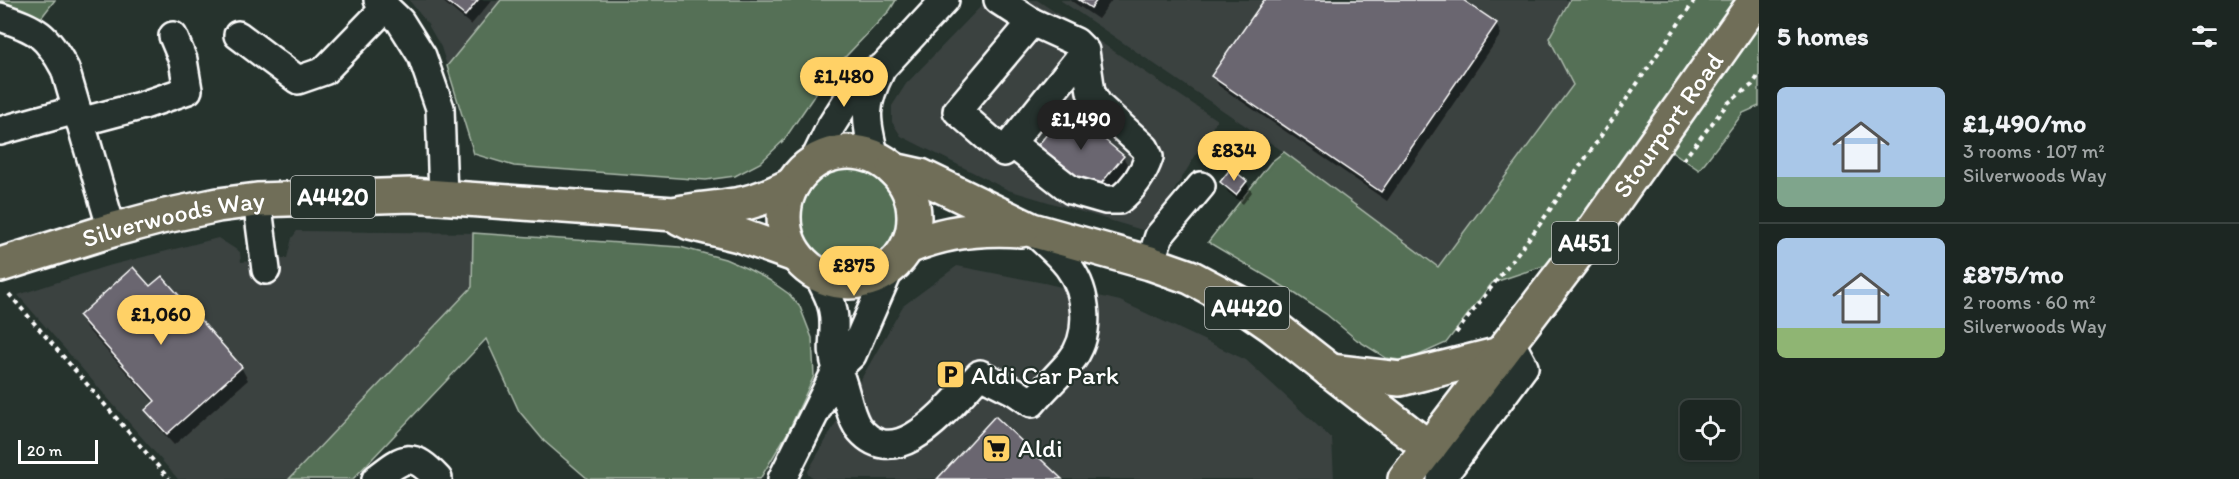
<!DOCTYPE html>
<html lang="en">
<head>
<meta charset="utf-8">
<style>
  :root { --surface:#1c2622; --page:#29322f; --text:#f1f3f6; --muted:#a0a5a5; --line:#3a4340; --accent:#ffd166 }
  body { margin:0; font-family:Itim,sans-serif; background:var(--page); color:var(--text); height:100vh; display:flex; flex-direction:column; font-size:22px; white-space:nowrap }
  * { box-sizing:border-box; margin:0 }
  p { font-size:20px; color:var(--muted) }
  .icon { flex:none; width:33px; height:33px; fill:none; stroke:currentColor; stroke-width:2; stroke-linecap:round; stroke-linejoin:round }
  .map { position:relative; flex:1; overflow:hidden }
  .drawer { display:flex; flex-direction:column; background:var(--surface); width:480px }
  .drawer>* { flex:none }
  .buttons { position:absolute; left:1680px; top:400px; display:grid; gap:12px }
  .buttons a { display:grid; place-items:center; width:60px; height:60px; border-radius:9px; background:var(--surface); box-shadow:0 2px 4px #0004,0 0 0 2px var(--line); font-size:30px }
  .scale { position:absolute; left:18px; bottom:15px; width:80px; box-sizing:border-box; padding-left:6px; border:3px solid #fff; border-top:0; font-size:16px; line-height:21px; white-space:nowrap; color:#fff; -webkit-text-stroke:4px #26332d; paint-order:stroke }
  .price { position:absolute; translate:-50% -51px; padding:0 14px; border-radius:21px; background:var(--accent); color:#111; font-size:20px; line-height:39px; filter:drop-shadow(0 2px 3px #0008) }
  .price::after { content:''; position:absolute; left:50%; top:36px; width:18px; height:14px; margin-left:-9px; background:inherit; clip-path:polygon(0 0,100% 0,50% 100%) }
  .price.selected { background:#222; color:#fff }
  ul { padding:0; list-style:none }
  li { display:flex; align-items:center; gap:18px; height:150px; padding:0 18px }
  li+li { border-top:2px solid var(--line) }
  li span { display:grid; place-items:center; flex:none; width:168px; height:120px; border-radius:9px; color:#555 }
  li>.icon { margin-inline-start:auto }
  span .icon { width:72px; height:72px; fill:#fffc; stroke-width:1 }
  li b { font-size:26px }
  h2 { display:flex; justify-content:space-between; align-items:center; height:72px; padding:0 18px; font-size:26px }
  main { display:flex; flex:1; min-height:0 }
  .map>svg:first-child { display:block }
  .built { fill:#3b4241 }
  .green { fill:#557056; stroke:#aab8aa; stroke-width:1.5 }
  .shadow { fill:#0007 }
  .building { fill:#6b6670; stroke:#fff; stroke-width:1.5 }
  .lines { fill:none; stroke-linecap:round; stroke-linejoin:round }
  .minor-casing { stroke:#fff; stroke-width:32 }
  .major-casing { stroke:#fff; stroke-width:38 }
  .path { stroke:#fff; stroke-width:4; stroke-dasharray:4.5 4.5; stroke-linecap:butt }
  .minor { stroke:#26332d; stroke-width:27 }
  .major { stroke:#706e59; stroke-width:33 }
  .labels { text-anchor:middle; stroke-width:4.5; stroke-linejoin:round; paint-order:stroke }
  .shield { fill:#26332d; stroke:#bec2c0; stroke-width:1.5 }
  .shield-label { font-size:24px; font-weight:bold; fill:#fff }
  .street-label { font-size:26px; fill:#fff; stroke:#26332d }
  .poi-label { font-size:26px; fill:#fff; stroke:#26332d; text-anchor:start }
</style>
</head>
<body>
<main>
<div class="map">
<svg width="1759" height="479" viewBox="0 0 1759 479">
  <rect width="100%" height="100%" fill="#26332d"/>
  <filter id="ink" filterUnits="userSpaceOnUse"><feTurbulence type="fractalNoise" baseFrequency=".0167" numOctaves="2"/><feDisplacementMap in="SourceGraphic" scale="12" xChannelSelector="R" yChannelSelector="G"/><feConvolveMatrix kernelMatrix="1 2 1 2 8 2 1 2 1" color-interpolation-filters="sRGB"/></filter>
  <g filter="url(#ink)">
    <path class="built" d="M409,0H501L447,66L441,47L427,23Z
      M987,0H1037L1217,120L1149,232L1008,190L901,136L892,122V106L906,84Z
      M1060,0H1570L1549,38L1573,85L1438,267L1284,152Z
      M297,231L480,233V281L291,479H178L18,295L104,267L218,238L240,252L241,262L287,258L292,238Z
      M957,266L1044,283L1120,301L1246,360L1332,439L1334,479H815L807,473L903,306Z"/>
    <path class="green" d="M0,0H55L41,18Z
      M501,0H896L890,10L829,74L784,140L760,163L735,176L706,180L514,166L474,154L447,66Z
      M1570,0H1759V106L1743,113L1699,170L1657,141L1576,255L1492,283L1446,343L1406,361L1386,358L1357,340L1326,314L1291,291L1208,242L1271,162L1284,152L1438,267L1573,85L1549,38Z
      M800 217a49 49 0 1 1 98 0a49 49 0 1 1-98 0Z
      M473,233L680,247L725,259L748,269L769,280L789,294L800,307L812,338L814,376L788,432L760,479H588L544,441L519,411L486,339L353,479H289L472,287Z"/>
    <path class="shadow" d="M441,0H492L471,25Z
      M1070,0H1112L1098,19Z
      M1265,0H1468L1466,4L1496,24L1501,34L1387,201L1219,86L1213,76Z
      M1040,145L1123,157L1129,167L1100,201L1046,155Z
      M1222,182H1246L1252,192L1243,204L1228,192Z
      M150,289L241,367L248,380L174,445L154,423L147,410L155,404L87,329L80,317Z"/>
    <path class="building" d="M445,0H478L465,16Z
      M1079,0H1097L1091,8Z
      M1264,0H1463L1497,23L1381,192L1211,76Z
      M1068,109L1124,156L1094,192L1038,145Z
      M1231,168L1247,181L1236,195L1220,182Z
      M133,267L150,286L162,276L242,367L167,434L145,410L155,401L79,316Z
      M995,416L1062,479H937Z"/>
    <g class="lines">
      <defs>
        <path id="minor" d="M378,0L400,21L422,56L440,108L443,197
          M998,0L1032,22L1076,42L1085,51L1091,92L1098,105L1145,148L1149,157C1143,175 1134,188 1119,200H1106L1071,190L1011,143
          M0,17C37,29 47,35 65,69L112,230
          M1032,22L957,111L1004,152L1085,51
          M238,35L298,80L324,71L386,7
          M80,122L144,105L188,90L183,60L173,36
          M0,131L76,110
          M875,157C865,119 863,106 881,70
          M813,163L831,126L857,85L865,76L883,67L945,0
          M257,200L266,270
          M1150,263L1159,236L1201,186
          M818,275C826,290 834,304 834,321C835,341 830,348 837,369L852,355L890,268
          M837,369C846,387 847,409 857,426C896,479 951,403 980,374L1014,391L1032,403C1044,389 1058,376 1070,362C1092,336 1088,292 1068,266C1058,253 1044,242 1032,230
          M376,479C404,457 411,450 438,479
          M782,479L837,369
          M1441,479L1524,367L1510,341"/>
        <g id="major">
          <circle cx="849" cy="217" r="65"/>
          <path d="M894,170L921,176L1032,230L1150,263L1190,277L1241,304L1273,326L1429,448"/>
          <path d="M680,218L690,223L739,235L795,255"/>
          <path d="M908,247C945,231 981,227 1021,230"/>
          <path id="s1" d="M0,265L112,230L161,217L218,205L257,200L411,195L674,214C694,209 714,209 735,205C756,202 774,194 793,184"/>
          <path d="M1330,371L1400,379L1500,354"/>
          <path id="s2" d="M1405,479L1576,255L1756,0"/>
        </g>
      </defs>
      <use href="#minor" class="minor-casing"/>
      <use href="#major" class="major-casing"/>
      <path class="path" d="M1683,160L1728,103L1752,85L1759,75
        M9,294L169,479
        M1456,333L1540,224L1695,0"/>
      <use href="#minor" class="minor"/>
      <use href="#major" class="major"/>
    </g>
  </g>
  <defs>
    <symbol id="parking-square" viewBox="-11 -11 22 22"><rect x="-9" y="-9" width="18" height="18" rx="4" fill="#ffd166" stroke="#26332d"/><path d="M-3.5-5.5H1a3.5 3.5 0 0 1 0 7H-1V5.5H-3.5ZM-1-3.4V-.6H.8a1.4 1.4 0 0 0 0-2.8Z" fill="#111"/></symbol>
    <symbol id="supermarket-square" viewBox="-11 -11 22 22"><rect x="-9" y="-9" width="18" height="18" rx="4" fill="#ffd166" stroke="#26332d"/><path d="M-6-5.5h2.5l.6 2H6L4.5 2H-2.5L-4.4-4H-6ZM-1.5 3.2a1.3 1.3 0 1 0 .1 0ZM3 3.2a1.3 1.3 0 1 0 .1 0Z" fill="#111"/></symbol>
  </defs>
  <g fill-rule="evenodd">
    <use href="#parking-square" x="934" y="358" width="33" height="33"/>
    <use href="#supermarket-square" x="980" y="432" width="33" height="33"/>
  </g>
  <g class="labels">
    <g class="shield">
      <rect x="291" y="176" width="84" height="42" rx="4.5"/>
      <rect x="1552" y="222" width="66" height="42" rx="4.5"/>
      <rect x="1205" y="287" width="84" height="42" rx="4.5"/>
    </g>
    <g class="shield-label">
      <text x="333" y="205">A4420</text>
      <text x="1585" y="251">A451</text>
      <text x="1247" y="316">A4420</text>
    </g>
    <g class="street-label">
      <text dy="9" stroke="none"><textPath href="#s2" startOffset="441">Stourport Road</textPath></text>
      <text dy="9" stroke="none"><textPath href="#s1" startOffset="180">Silverwoods Way</textPath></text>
    </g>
    <g class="poi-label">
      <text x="971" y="384">Aldi Car Park</text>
      <text x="1018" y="457">Aldi</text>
    </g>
  </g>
</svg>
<div class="buttons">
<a><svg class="icon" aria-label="locate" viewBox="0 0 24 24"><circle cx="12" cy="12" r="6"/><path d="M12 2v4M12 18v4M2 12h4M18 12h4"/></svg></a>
</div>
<div class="scale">20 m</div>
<b class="price" style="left:844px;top:108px">£1,480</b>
<b class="price selected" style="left:1081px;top:151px">£1,490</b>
<b class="price" style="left:1234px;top:182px">£834</b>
<b class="price" style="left:854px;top:297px">£875</b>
<b class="price" style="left:161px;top:346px">£1,060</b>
</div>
<section class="drawer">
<h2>5 homes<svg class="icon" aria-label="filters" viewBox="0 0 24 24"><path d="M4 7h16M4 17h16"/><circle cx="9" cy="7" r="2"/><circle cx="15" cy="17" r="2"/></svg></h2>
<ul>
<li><span style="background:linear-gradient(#a9c7e8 75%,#7fa58c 0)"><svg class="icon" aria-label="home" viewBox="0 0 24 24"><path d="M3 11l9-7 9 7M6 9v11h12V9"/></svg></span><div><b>£1,490/mo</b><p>3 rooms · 107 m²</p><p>Silverwoods Way</p></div></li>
<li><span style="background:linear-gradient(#a9c7e8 75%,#8fb573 0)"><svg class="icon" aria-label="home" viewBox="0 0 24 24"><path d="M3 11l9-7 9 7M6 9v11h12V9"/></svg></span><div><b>£875/mo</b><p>2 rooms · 60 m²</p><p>Silverwoods Way</p></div></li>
</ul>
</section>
</main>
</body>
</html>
